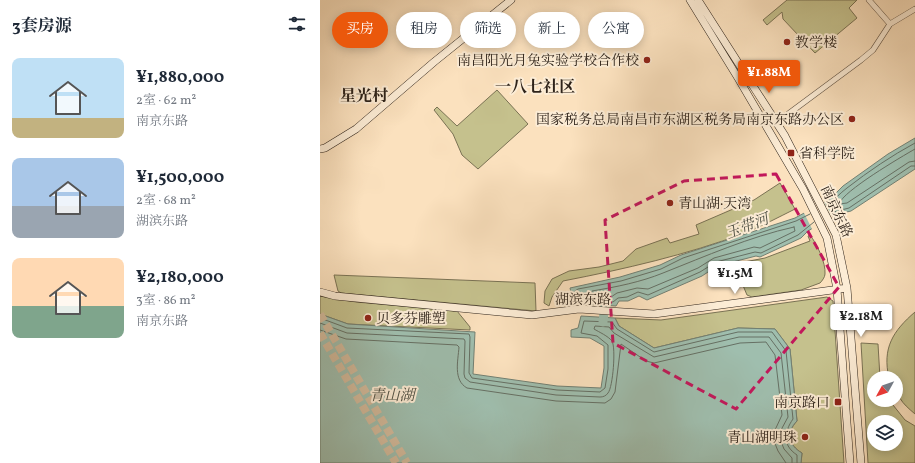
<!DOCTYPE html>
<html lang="zh">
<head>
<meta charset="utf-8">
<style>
  :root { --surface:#fff; --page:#f2f2f3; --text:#1f2937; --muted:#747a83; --accent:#ea580c }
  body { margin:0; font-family:Vollkorn,"Noto Serif SC",serif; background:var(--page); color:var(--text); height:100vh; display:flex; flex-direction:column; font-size:15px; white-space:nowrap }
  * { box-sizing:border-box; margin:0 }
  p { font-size:13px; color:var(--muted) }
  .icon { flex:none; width:22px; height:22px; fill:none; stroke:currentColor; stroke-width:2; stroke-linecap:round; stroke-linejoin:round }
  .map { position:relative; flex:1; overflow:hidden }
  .sheet { display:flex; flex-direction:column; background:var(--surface); width:320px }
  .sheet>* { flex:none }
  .hud { position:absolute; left:12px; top:12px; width:380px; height:36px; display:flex; gap:8px }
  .needle { width:26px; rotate:230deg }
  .tools { position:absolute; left:547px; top:371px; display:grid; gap:8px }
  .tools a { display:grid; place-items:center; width:36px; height:36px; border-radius:50%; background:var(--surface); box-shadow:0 2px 10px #0003; font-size:20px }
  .price { position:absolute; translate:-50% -34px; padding:0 9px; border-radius:4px; background:#fff; color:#222; font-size:13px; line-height:26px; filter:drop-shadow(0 1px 2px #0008) }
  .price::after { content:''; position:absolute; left:50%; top:24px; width:12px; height:9px; margin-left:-6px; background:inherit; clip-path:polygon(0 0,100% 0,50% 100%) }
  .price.on { background:var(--accent); color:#fff }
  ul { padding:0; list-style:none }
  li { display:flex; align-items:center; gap:12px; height:100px; padding:0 12px }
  li span { display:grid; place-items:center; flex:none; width:112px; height:80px; border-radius:8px; color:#555 }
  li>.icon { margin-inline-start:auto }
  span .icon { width:48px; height:48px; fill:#fffc; stroke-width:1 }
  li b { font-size:17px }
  h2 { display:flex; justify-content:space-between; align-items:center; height:48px; padding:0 12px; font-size:17px }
  .tag { padding:0 14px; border-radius:18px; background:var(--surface); box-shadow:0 2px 10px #0003; font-size:14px; line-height:36px }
  .tag.on { background:var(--accent); color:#fff }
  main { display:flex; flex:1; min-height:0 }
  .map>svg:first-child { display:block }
  .green { fill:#c5c18d; stroke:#7a7254; fill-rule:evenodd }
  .water { fill:#9fbeae; stroke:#728073 }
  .pier { fill:#fbe1be }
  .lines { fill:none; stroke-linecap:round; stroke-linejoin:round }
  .shore { stroke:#667064; stroke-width:1 }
  .river { stroke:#9fbeae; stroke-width:9 }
  .primary-tunnel { stroke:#d2bb9d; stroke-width:8; stroke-dasharray:8 4; stroke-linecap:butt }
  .street-casing { stroke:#615243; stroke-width:6 }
  .secondary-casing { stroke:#2e231a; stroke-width:8 }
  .street { stroke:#fcecd5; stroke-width:5 }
  .secondary { stroke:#fcecd5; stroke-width:7 }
  .marked { fill:none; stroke:#c2185b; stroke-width:3; stroke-dasharray:8 5; stroke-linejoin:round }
  .poi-dot { fill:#8f2418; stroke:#fcecd5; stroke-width:1.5 }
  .labels { text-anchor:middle; stroke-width:4; stroke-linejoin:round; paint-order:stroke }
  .poi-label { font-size:14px; fill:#2e231a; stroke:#fcecd5; text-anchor:start }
  .street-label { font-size:14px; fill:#2e231a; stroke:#fcecd5 }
  .water-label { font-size:15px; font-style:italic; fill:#505246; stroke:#fcecd5 }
  .quarter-label { font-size:16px; font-weight:bold; fill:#2e231a; stroke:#fcecd5 }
</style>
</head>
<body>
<main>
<section class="sheet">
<h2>3套房源<svg class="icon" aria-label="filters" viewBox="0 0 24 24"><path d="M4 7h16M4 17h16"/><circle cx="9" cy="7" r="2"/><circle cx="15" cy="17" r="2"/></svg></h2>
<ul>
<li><span style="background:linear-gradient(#bfe0f5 75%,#c2b280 0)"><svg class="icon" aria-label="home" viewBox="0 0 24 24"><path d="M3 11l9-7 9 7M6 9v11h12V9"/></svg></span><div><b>¥1,880,000</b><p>2室 · 62 m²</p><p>南京东路</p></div></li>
<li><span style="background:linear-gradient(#a9c7e8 60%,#9aa5b1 0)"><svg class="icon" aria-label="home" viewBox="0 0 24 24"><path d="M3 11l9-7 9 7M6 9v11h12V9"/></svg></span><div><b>¥1,500,000</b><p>2室 · 68 m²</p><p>湖滨东路</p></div></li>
<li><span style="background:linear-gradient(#ffd9b3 60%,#7fa58c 0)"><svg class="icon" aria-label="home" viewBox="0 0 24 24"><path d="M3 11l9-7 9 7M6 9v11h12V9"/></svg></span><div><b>¥2,180,000</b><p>3室 · 86 m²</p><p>南京东路</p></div></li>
</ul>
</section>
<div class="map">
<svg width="595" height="463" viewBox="0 0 595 463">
  <rect width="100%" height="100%" fill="#fbe1be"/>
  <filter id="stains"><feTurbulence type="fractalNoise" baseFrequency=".005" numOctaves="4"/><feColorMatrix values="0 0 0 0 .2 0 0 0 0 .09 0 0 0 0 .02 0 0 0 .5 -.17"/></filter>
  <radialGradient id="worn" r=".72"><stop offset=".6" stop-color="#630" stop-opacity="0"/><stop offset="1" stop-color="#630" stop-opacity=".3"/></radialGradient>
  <path class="green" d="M467,0H537L529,8L537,18L495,53L463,19L462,12L447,25L443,20Z
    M177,90L208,124L158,169L142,155L133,134L114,110L117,107L137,126Z
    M460,183L475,209C459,217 442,226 425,233C366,255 305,269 243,281L232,297L229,306L224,303L225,291L232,279L249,271L279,267L303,261L316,249L347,238L350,243L379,234L376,225L434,200Z
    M490,235C497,244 506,263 505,274C505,277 502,281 500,283L481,290L432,297L427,295L414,264L445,258L490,241L488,236Z
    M14,275L215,283L216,311L21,293L18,291Z
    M0,296L36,302L137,311L150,327V330L28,324L0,314Z
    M507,297L513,301L524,463H481L482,453C468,445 466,432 477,421L470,349L455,329L418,328L334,348L299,326L295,318L341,320Z
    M595,312V414C581,402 576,397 576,378H569C562,348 573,331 595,312Z
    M541,343L558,344L560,378H554V400H569L585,420L595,426V463H548ZM554,422H576V444H554Z"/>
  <path class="water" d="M595,138V169L531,211L514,215L488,231L481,238L440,257L436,256L397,266L382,276L327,300L319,296L308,301H299L296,306L262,304L253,301L250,288L300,277L340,265L361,255L475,218L510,199L523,186L568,154Z
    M0,314L28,324L155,332L153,374L237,386L281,388L284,368V346L270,338L251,337V330L258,328L261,316L295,318L299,326L334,348L418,328L455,329L470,349L477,421C466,432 468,445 482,453L481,463H0Z"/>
  <path class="pier" d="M503,200L513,218L493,231L483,211Z"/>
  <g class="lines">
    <path class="shore" d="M595,149C581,157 523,191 519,204L527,203L589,162L595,161
      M506,205C514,201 520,193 527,188C549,171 571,156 595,143
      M510,213L529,208L591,166H595
      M490,214L476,221L363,258L341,269L301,281L258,289L255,291L256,297L263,300L293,302L298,298L307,297L318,292L328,295L380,272L396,262L435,252L441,253L478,235L494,222
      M474,227L475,231L440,248L434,247L394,258L378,268L328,289L317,288L297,293L291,297L271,294L272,291C296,287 321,282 343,273C386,256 429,237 474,227Z
      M0,318L27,328L149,334L150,337L149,373L152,378L237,390L280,392L285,388L288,369V345L277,336L261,333L264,321L292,322L297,329L334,352L418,332H452L466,351L473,419C464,432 462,445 477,455V463
      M0,323L27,333L144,339L145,341L144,374L145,378L150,382L236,395L280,397C283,397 286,396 288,393C293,387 296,348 292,341C288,336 279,332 274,329L275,326L289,327L294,333L334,357L419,337H449L461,353L468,417L461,430L460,439L464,449L472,458V463
      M0,330L26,339L137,345L139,347C138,361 133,380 147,388L236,401L285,403L291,399L295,392L301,344L326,361L334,363L420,343L446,342L455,355L462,415L455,430L454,441L458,451L466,463"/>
    <path class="river" d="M283,322L286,295L288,294"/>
    <path class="primary-tunnel" d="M0,314L87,463
      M0,333L76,463"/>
    <defs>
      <path id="street" d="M549,0L570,24
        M456,123L541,60L553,50L570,24L595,9"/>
      <path id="secondary" d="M370,0L418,78L483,189L507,238L517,289L530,463
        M378,0L465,136L516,235L527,288L541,463
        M0,149L5,148L36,129L114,62L191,0
        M0,292L15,296L212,315L259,309L334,314L527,288"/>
    </defs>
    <use href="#street" class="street-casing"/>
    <use href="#secondary" class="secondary-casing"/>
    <use href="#street" class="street"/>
    <use href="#secondary" class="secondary"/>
  </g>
  <path class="marked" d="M456,174L519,287L416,409L293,343L285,220L364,181Z"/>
  <g class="poi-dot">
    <circle cx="467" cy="42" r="4"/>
    <circle cx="327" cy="60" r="4"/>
    <circle cx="532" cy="119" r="4"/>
    <rect x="467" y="149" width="8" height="8" rx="2"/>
    <circle cx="350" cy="203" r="4"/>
    <circle cx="48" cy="318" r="4"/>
    <rect x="514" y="398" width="8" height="8" rx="2"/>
    <circle cx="485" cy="437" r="4"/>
  </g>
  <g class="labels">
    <g class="poi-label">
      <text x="475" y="47">教学楼</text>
      <text x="319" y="65" text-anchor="end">南昌阳光月兔实验学校合作校</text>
      <text x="524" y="124" text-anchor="end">国家税务总局南昌市东湖区税务局南京东路办公区</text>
      <text x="479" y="158">省科学院</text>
      <text x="358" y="208">青山湖·天湾</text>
      <text x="56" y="323">贝多芬雕塑</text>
      <text x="510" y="407" text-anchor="end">南京路口</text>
      <text x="477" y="442" text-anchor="end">青山湖明珠</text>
    </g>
    <g class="street-label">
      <text transform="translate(517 211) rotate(65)" y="5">南京东路</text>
      <text x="263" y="304">湖滨东路</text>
    </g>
    <g class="water-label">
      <text transform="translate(427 226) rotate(-21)" y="5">玉带河</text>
      <text x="72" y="400">青山湖</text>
    </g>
    <g class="quarter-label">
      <text x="215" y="92">一八七社区</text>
      <text x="44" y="101">星光村</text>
    </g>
  </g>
  <rect width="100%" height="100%" filter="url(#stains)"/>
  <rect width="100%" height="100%" fill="url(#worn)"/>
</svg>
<div class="tools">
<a><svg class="needle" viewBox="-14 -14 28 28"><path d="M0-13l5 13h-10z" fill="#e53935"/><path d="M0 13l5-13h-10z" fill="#747a83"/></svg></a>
<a><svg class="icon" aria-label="layers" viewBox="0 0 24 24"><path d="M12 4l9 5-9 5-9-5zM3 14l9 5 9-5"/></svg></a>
</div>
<b class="price on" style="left:449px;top:94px">¥1.88M</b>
<b class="price" style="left:415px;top:295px">¥1.5M</b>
<b class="price" style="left:541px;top:338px">¥2.18M</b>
<div class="hud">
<a class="tag on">买房</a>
<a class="tag">租房</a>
<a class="tag">筛选</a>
<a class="tag">新上</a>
<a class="tag">公寓</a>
</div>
</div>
</main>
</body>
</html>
